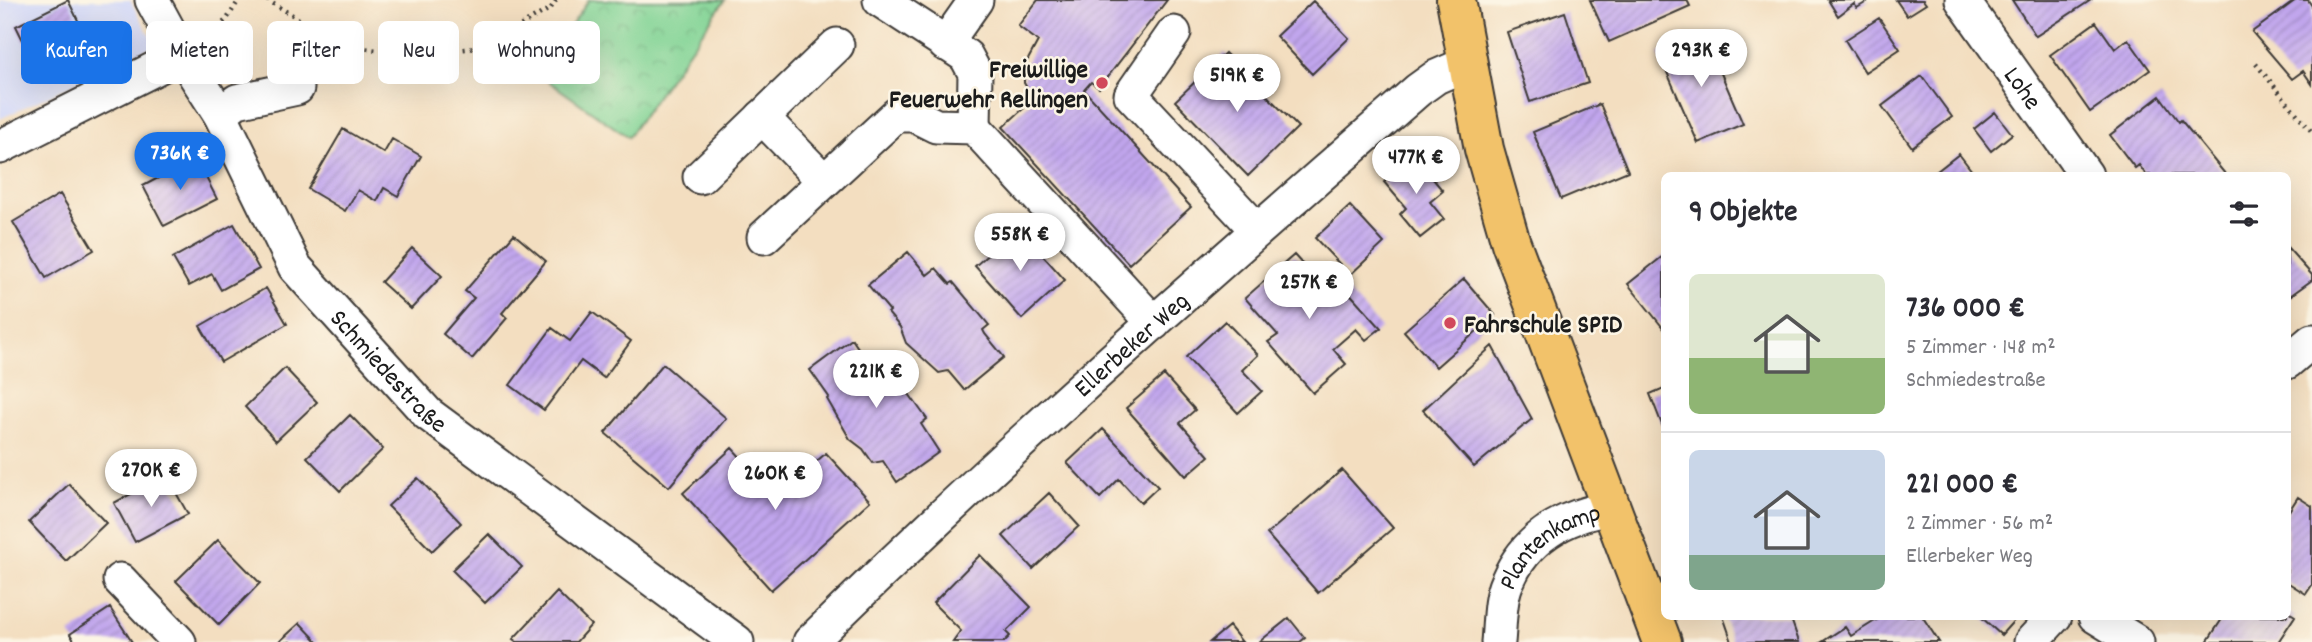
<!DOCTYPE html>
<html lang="de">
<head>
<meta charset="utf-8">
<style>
  :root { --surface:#fff; --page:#f2f2f3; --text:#2b2b33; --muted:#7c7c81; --line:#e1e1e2; --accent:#1a73e8 }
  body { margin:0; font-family:Dekko,sans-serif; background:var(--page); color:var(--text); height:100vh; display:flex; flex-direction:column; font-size:26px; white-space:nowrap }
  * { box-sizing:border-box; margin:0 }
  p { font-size:23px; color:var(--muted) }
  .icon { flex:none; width:38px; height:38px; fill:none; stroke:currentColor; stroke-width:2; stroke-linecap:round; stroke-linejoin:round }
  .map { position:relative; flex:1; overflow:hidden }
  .drawer { position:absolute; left:1661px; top:172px; width:630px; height:448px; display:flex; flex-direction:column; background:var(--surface); border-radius:10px; box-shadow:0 7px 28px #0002 }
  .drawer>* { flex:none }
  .guide { position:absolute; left:21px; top:21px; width:665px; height:63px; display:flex; gap:14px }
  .price { position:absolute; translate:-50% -60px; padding:0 16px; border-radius:24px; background:#fff; color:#222; font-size:23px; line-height:46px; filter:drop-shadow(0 2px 4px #0008) }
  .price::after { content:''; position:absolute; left:50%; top:42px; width:21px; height:16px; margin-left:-10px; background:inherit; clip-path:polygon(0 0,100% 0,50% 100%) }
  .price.on { background:var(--accent); color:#fff }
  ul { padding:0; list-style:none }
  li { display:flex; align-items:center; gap:21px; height:175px; padding:0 28px }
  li+li { border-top:2px solid var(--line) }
  li span { display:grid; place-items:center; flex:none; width:196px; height:140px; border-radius:10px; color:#555 }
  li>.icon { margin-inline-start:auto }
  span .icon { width:84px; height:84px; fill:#fffc; stroke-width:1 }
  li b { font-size:30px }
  h2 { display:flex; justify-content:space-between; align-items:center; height:84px; padding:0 28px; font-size:30px }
  .chip { padding:0 24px; border-radius:10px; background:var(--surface); box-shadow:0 7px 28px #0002; font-size:24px; line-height:63px }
  .chip.on { background:var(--accent); color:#fff }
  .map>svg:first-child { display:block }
  .built { fill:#d3d9f9 }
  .park { fill:url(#park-crowns); stroke:#507859; stroke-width:2 }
  .building { fill:url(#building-hatch) }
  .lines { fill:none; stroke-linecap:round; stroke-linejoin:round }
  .minor-casing { stroke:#3c3935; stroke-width:37 }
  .major-casing { stroke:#3c3935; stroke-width:42 }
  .path { stroke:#3c3935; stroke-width:4.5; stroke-dasharray:2 5; stroke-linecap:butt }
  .minor { stroke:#fff; stroke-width:33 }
  .major { stroke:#f2c26a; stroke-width:38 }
  .poi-dot { fill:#d1495b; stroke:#fcf5e5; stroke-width:2.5 }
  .labels { text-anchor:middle; stroke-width:5; stroke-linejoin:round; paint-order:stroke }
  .poi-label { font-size:26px; font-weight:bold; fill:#1c1c1c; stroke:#fcf5e5; text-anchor:end }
  .street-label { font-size:26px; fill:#1c1c1c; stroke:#fcf5e5 }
</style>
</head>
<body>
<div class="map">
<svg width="2312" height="642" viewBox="0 0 2312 642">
  <defs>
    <pattern id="park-crowns" width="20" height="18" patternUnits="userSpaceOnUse" patternTransform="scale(1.75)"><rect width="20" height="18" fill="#83d496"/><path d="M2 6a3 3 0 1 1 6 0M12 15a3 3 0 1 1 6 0" fill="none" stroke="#71b581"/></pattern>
    <pattern id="building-hatch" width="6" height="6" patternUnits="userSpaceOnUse" patternTransform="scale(1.75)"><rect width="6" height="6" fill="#c1a6ed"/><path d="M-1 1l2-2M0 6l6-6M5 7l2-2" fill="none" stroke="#a58ecb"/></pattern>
  </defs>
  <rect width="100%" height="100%" fill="#fcf5e5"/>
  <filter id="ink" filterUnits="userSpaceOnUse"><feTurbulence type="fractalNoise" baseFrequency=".0143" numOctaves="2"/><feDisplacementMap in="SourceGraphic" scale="14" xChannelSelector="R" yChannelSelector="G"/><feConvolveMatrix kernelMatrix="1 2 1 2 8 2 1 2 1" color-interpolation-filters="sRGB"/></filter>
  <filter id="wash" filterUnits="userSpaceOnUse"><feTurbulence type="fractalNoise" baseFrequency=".00686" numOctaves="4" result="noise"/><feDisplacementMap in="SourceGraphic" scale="28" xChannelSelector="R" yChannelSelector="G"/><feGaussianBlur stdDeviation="1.57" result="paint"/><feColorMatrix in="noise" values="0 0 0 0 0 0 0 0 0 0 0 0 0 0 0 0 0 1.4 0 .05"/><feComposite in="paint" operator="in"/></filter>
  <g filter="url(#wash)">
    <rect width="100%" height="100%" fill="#f3dec0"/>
    <path class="built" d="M0,0H130L155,45L0,119Z"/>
    <path class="park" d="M589,0H725L628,137L538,74Z"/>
    <g id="blocks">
      <path class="building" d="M68,0L90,45L38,71L16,26Z
        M1038,0H1167L1099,88L1091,82L1084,90L1191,207L1129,264L1003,127L1034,99L1024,83V67L1038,41L1018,26Z
        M1590,0H1687L1690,6L1609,42Z
        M1828,0H1870L1857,8L1854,4L1838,16Z
        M1896,0H1923L1926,4L1907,16Z
        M2012,0H2091L2036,36Z
        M2296,0H2308L2312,6V84L2303,71L2292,79L2252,32Z
        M1313,1L1349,38L1312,74L1276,36Z
        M1565,12L1588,83L1530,102L1507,32Z
        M1879,18L1900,49L1865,72L1845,40Z
        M2096,22L2115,49L2128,39L2150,70L2090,112L2050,55Z
        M1704,34L1743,124L1698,143L1659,54Z
        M1225,53L1298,127L1248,176L1175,101Z
        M1922,76L1952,117L1912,147L1882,106Z
        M2160,96L2179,122L2181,120L2226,175H2146L2139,165L2135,168L2110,135Z
        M1600,104L1628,171L1561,199L1533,132Z
        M1995,112L2012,134L1991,151L1974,129Z
        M343,129L384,153L392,139L421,156L398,196L384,188L377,201L358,190L345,211L308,189Z
        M1959,154L1975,175H1932Z
        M1414,156L1443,191L1430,202L1444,219L1420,238L1400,214L1406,208L1384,182Z
        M196,158L217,199L164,226L143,186Z
        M60,194L94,250L46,278L13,222Z
        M1350,206L1384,243L1350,275L1315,238Z
        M234,224L259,269L221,290L212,274L189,286L173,258Z
        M1018,228L1065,280L1022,319L975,266Z
        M514,234L546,261L502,313L507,318L472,359L443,334L474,298L465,291Z
        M2287,247L2312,275V280L2287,298Z
        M412,248L442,276L411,309L381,282Z
        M908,252L927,275L936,268L950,284L953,282L989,325L983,330L985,334L1004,357L964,390L948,371L939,373L906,343L900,327L888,313L890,311L868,285Z
        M1294,255L1324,288L1335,277L1381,328L1366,340L1356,329L1333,349L1346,364L1313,393L1268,342L1278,335L1245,298Z
        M1663,256L1664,258V329L1628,284Z
        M1464,279L1495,315L1436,367L1404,331Z
        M266,288L287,324L221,362L200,326Z
        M592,312L631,341L604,378L581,361L544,410L510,385L552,328L570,341Z
        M1225,321L1258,355L1242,370L1262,391L1238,413L1186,357Z
        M852,339L869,364L879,357L891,375L894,373L927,419L921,424L939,452L897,482L883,461L873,463L863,449L850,439L827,399L829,397L810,370Z
        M1492,346L1532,419L1474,467L1423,410Z
        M663,364L726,418L669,487L605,433Z
        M285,368L317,402L276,441L245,407Z
        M1164,375L1195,410L1180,423L1209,456L1186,476L1126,408Z
        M1664,388V430L1650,394Z
        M350,415L383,449L340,491L307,457Z
        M1103,429L1158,487L1141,503L1119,479L1100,498L1067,463Z
        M732,448L777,497L826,453L870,501L771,590L683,493Z
        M1342,470L1393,528L1318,593L1267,534Z
        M166,475L188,514L135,542L114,503Z
        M418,478L461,523L432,551L388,506Z
        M69,484L106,523L66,561L29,522Z
        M1049,493L1079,526L1033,569L1003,536Z
        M2298,497L2312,506V585L2306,594L2287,582V514Z
        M489,534L522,567L485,603L452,570Z
        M218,540L260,583L219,625L176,581Z
        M980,555L1031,607L1006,632L1010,636L1004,642H953L961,631L933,603Z
        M557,592L591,625L576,642H517L513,639Z
        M110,608L132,642H75L70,634Z
        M2287,611L2295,616L2278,642H2207L2224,616H2287Z
        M1723,616H1790L1799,642H1732Z
        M1883,616H1922L1939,642H1822L1845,627L1851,636Z
        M1980,616H2018L2001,635Z
        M1289,618L1305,638L1300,642H1259Z
        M300,623L318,642H279Z
        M1229,626L1242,642H1210Z"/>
    </g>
  </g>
  <g filter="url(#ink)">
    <use href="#blocks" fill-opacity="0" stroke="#3c3935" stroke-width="2"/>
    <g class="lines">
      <defs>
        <g id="minor">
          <path id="s1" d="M152,0L182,55L220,114L295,267L428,414L737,642"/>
          <path d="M880,0L966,56L975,73L974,127"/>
          <path id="s2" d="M1962,0L2086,175"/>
          <path d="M1174,33L1131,95L1257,230"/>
          <path d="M945,44L976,0"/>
          <path d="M220,114L237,101L297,88"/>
          <path d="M762,117L824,181"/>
          <path d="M0,147L182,55"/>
          <path d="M700,177L837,45"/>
          <path d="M764,237L896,115H914L936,126L974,127L1154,323"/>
          <path d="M2287,362L2312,341"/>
          <path d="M120,580L179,642"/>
          <path d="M2095,616L2137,642"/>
          <path id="s3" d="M810,642C1006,450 1212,270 1418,90L1436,77L1466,64"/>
          <path id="s4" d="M1498,642C1500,624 1499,599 1507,582C1526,537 1565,515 1613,508"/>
          <path d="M2031,642L2055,616"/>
        </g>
        <path id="major" d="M1456,0L1484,149L1511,243L1662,642"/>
      </defs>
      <use href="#minor" class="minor-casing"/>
      <use href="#major" class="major-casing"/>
      <path class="path" d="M267,0L343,45L412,55L483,47L551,8L556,0
        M208,37L227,19L239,0
        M2256,64L2312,132"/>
      <use href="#minor" class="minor"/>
      <use href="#major" class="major"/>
    </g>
  </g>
  <g class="poi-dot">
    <circle cx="1102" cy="83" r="7"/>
    <circle cx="1450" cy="323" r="7"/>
  </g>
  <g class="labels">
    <g class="poi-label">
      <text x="1088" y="77">Freiwillige<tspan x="1088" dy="30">Feuerwehr Rellingen</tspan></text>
      <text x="1464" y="332" text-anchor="start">Fahrschule SPID</text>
    </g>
    <g class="street-label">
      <text dy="9" stroke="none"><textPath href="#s2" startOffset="107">Lohe</textPath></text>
      <text dy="9" stroke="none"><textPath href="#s3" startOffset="438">Ellerbeker Weg</textPath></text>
      <text dy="9" stroke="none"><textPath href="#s1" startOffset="443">Schmiedestraße</textPath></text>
      <text dy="9" stroke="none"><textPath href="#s4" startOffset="119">Plantenkamp</textPath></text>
    </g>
  </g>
</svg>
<b class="price" style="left:1701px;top:89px">293K €</b>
<b class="price" style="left:1237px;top:114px">519K €</b>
<b class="price on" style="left:180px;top:192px">736K €</b>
<b class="price" style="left:1416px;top:196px">477K €</b>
<b class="price" style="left:1020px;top:273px">558K €</b>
<b class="price" style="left:1309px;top:321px">257K €</b>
<b class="price" style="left:876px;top:410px">221K €</b>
<b class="price" style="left:151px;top:509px">270K €</b>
<b class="price" style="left:775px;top:512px">260K €</b>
<div class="guide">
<a class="chip on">Kaufen</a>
<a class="chip">Mieten</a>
<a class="chip">Filter</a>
<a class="chip">Neu</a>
<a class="chip">Wohnung</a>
</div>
<section class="drawer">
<h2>9 Objekte<svg class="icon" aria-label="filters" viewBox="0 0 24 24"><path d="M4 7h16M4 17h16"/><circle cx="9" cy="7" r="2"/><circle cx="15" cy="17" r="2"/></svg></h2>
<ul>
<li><span style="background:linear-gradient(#dfe7d0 60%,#8fb573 0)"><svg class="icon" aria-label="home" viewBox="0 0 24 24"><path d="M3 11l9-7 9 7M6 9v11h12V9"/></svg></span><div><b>736 000 €</b><p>5 Zimmer · 148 m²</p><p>Schmiedestraße</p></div></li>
<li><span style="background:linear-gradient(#c9d6e8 75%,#7fa58c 0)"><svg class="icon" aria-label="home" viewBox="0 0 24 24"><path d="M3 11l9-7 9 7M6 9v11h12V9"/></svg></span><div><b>221 000 €</b><p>2 Zimmer · 56 m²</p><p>Ellerbeker Weg</p></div></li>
</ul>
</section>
</div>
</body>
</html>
